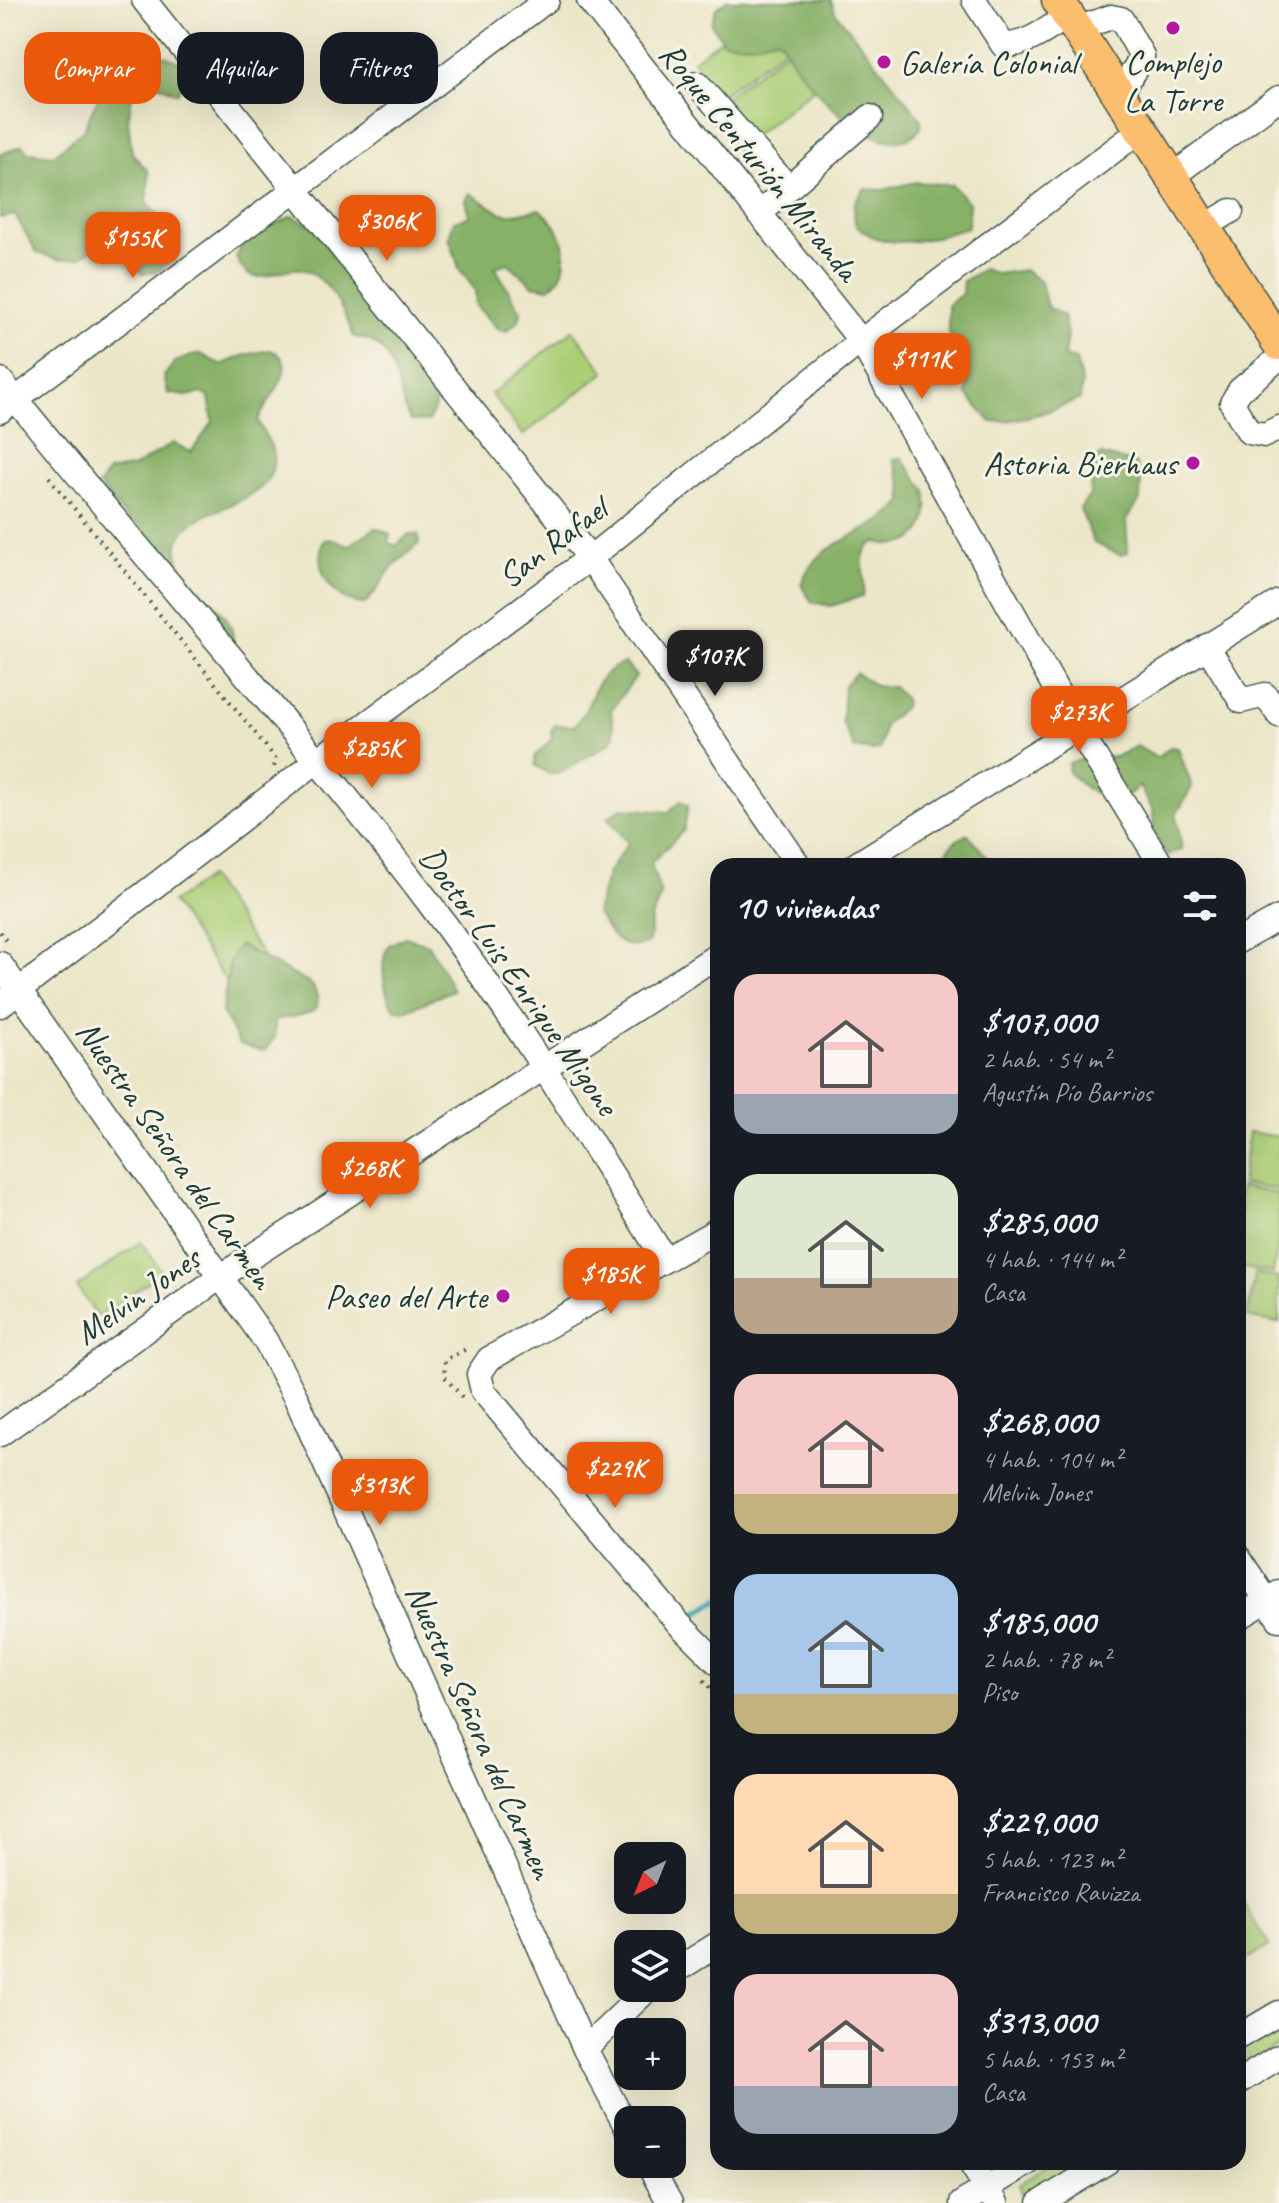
<!DOCTYPE html>
<html lang="es">
<head>
<meta charset="utf-8">
<style>
  :root { --surface:#171b24; --page:#242831; --text:#f1f3f6; --muted:#9ea1a6; --accent:#ea580c }
  body { margin:0; font-family:Caveat,sans-serif; background:var(--page); color:var(--text); height:100vh; display:flex; flex-direction:column; font-size:30px; white-space:nowrap }
  * { box-sizing:border-box; margin:0 }
  p { font-size:26px; color:var(--muted) }
  .icon { flex:none; width:44px; height:44px; fill:none; stroke:currentColor; stroke-width:2; stroke-linecap:round; stroke-linejoin:round }
  .map { position:relative; flex:1; overflow:hidden }
  .drawer { position:absolute; left:710px; top:858px; width:536px; height:1312px; display:flex; flex-direction:column; background:var(--surface); border-radius:24px; box-shadow:0 8px 32px #0002 }
  .drawer>* { flex:none }
  .top-card { position:absolute; left:24px; top:32px; width:566px; height:72px; display:flex; gap:16px }
  .needle { width:52px; rotate:223deg }
  .fabs { position:absolute; left:614px; top:1842px; display:grid; gap:16px }
  .fabs a { display:grid; place-items:center; width:72px; height:72px; border-radius:16px; background:var(--surface); box-shadow:0 8px 32px #0002; font-size:40px }
  .price { position:absolute; translate:-50% -68px; padding:0 18px; border-radius:16px; background:var(--accent); color:#fff; font-size:26px; line-height:52px; filter:drop-shadow(0 2px 4px #0008) }
  .price::after { content:''; position:absolute; left:50%; top:48px; width:24px; height:18px; margin-left:-12px; background:inherit; clip-path:polygon(0 0,100% 0,50% 100%) }
  .price.active { background:#222; color:#fff }
  ul { padding:0; list-style:none }
  li { display:flex; align-items:center; gap:24px; height:200px; padding:0 24px }
  li span { display:grid; place-items:center; flex:none; width:224px; height:160px; border-radius:24px; color:#555 }
  li>.icon { margin-inline-start:auto }
  span .icon { width:96px; height:96px; fill:#fffc; stroke-width:1 }
  li b { font-size:34px }
  h2 { display:flex; justify-content:space-between; align-items:center; height:96px; padding:0 24px; font-size:34px }
  .pill { padding:0 28px; border-radius:24px; background:var(--surface); box-shadow:0 8px 32px #0002; font-size:28px; line-height:72px }
  .pill.active { background:var(--accent); color:#fff }
  .map>svg:first-child { display:block }
  .green { fill:#abce76; stroke:#658655; stroke-width:2 }
  .forest { fill:#88b167; stroke:#54774e; stroke-width:2 }
  .lines { fill:none; stroke-linecap:round; stroke-linejoin:round }
  .stream { stroke:#3fafba; stroke-width:6 }
  .minor-casing { stroke:#3e564a; stroke-width:27 }
  .major-casing { stroke:#3e564a; stroke-width:35 }
  .path { stroke:#3e564a; stroke-width:4; stroke-dasharray:2 6; stroke-linecap:butt }
  .minor { stroke:#fff; stroke-width:24 }
  .major { stroke:#fbbd6e; stroke-width:32 }
  .poi-dot { fill:#b5179e; stroke:#f7f3e8; stroke-width:3 }
  .labels { text-anchor:middle; stroke-width:6; stroke-linejoin:round; paint-order:stroke }
  .poi-label { font-size:34px; fill:#1f3d34; stroke:#f7f3e8; text-anchor:end }
  .street-label { font-size:34px; fill:#1f3d34; stroke:#f7f3e8 }
</style>
</head>
<body>
<div class="map">
<svg width="1279" height="2203" viewBox="0 0 1279 2203">
  <rect width="100%" height="100%" fill="#f7f3e8"/>
  <filter id="ink" filterUnits="userSpaceOnUse"><feTurbulence type="fractalNoise" baseFrequency=".0125" numOctaves="2"/><feDisplacementMap in="SourceGraphic" scale="16" xChannelSelector="R" yChannelSelector="G"/><feConvolveMatrix kernelMatrix="1 2 1 2 8 2 1 2 1" color-interpolation-filters="sRGB"/></filter>
  <filter id="wash" filterUnits="userSpaceOnUse"><feTurbulence type="fractalNoise" baseFrequency=".006" numOctaves="4" result="noise"/><feDisplacementMap in="SourceGraphic" scale="32" xChannelSelector="R" yChannelSelector="G"/><feGaussianBlur stdDeviation="1.8" result="paint"/><feColorMatrix in="noise" values="0 0 0 0 0 0 0 0 0 0 0 0 0 0 0 0 0 1.4 0 .05"/><feComposite in="paint" operator="in"/></filter>
  <g filter="url(#wash)">
    <rect width="100%" height="100%" fill="#ece6c8"/>
    <path class="green" d="M768,4L795,40L720,96L693,60Z
      M797,42L826,79L752,137L723,99Z
      M573,330L605,372L523,435L491,394Z
      M209,877L273,971L236,996L172,902Z
      M1249,1132L1279,1137V1190L1241,1184Z
      M1240,1187L1279,1194V1237L1273,1273L1238,1267Z
      M141,1242L162,1272L98,1317L77,1287Z
      M1255,1273L1279,1278V1323L1247,1317Z
      M1238,1894L1269,1946L1238,1964Z
      M1279,2024V2045L1238,2071V2049Z
      M1055,2162H1091L1029,2200L1022,2197L1020,2184Z"/>
    <path class="forest" d="M727,0H831L835,12L912,107L921,120L920,129C881,175 796,76 782,42L775,38L751,44L724,42L711,24L716,8Z
      M141,50C157,55 181,56 188,74L177,93L149,80L141,83L132,96L128,121L132,153L149,172L147,205C165,217 176,238 171,260L159,271L142,274L113,237L79,258L61,260L37,253L15,215L0,218V155L23,145L28,152L54,155L84,129L99,96L111,90C109,66 108,48 141,50Z
      M916,182L952,185L969,203L968,227C935,239 881,255 855,223L854,204L864,189L883,190Z
      M470,193C504,213 496,220 539,209C563,225 578,269 549,288L533,285L508,263L495,267L521,312L519,320L507,331L499,330L476,306L475,290L459,268L449,237L454,221L470,216L466,200Z
      M292,216L315,227L332,256L362,286V294L376,302L406,343L404,351L434,398L435,407L428,422L410,421C395,392 398,339 354,337C345,314 334,288 313,274C283,254 254,302 236,257L246,238Z
      M983,269L997,274L1025,270L1041,282L1047,307L1063,316L1067,334L1064,357L1076,360L1082,383L1080,399C1050,411 1024,421 991,422L967,395L969,368L948,330V305L962,294L963,281Z
      M270,350C307,363 262,404 258,421C262,432 272,442 273,454C279,515 177,500 177,550C178,587 235,604 233,641L226,638L99,485L108,472L134,467L173,443L191,452L213,422L209,397L202,393L186,396L168,393L164,376L175,362L199,353L221,365L245,355Z
      M1101,455L1135,463L1141,479L1140,500L1126,520L1128,553L1120,555L1094,543L1080,509L1090,495L1093,461Z
      M901,457L926,491C932,530 915,552 875,542C853,554 868,576 863,596L831,606L812,602L801,585C815,537 874,538 903,501L902,484L893,460Z
      M375,528L390,534L389,542L396,546L409,534L418,535L419,543C411,552 397,561 391,569C381,582 377,593 364,604C332,602 312,568 324,540L334,539L348,546Z
      M625,663L636,676L611,710L614,735L611,742L559,774H549L535,765V756L552,739L551,731L555,725L574,726C598,701 588,675 625,663Z
      M856,673L876,686L893,687L905,699L904,707L885,724L880,749L872,751L854,748L842,722L844,685Z
      M1137,746L1157,758L1170,747L1178,748L1192,787L1176,815L1182,849L1168,856L1154,837L1153,810L1139,786L1120,802C1096,798 1085,788 1068,772L1069,763L1091,757H1115Z
      M681,801L688,805L684,830L651,863L661,895L651,918L649,942C622,956 608,932 596,912L607,874L628,843L608,818L621,808L668,812Z
      M968,834L994,866H936L954,842Z
      M405,937L428,944L453,990L405,1011L396,1010C383,998 379,959 389,945Z
      M239,945L312,985C332,1021 293,1013 275,1021V1037L264,1051L239,1044L222,1012L230,960Z"/>
    <g class="lines">
      <path class="stream" d="M683,1621L718,1600"/>
    </g>
  </g>
  <g filter="url(#ink)">
    <g class="lines">
      <defs>
        <path id="minor" d="M144,0L590,558L799,866
          M589,0L861,341L1077,727L1162,866
          M974,0L1003,45C1027,46 1049,28 1068,16
          M1077,29L1111,17L1121,19L1142,56L1120,95
          M697,84L788,187
          M1171,177L1279,98
          M759,214L870,117
          M1204,227L1231,211
          M1279,358L1240,390L1232,403L1249,432L1265,435L1279,428
          M0,380C141,555 291,721 427,900C513,1014 588,1137 664,1258
          M0,411L547,0
          M1207,646L1241,701L1265,695L1279,715
          M854,866L1279,602
          M1238,941L1279,918
          M0,964L265,1340L297,1400L585,2049L628,2130
          M0,1005L318,760L590,558L861,341L1142,129
          M718,1230L489,1359L479,1374L483,1391L679,1624L718,1663
          M0,1434L220,1277L718,955
          M1238,1557L1279,1619
          M1238,1618L1279,1593
          M672,1973L718,1944
          M1238,2037L1279,2013
          M585,2049L649,1988
          M1238,2082L1279,2057
          M970,2162L996,2203
          M648,2164L670,2203
          M962,2203L1029,2162
          M1040,2203L1107,2162"/>
        <path id="major" d="M1058,0L1279,344"/>
      </defs>
      <use href="#minor" class="minor-casing"/>
      <use href="#major" class="major-casing"/>
      <path class="path" d="M49,477L276,759L274,767
        M0,932L8,943
        M462,1397L444,1376L445,1360L470,1347
        M704,1680L718,1696"/>
      <use href="#minor" class="minor"/>
      <use href="#major" class="major"/>
    </g>
  </g>
  <g class="poi-dot">
    <circle cx="1173" cy="28" r="8"/>
    <circle cx="884" cy="62" r="8"/>
    <circle cx="1193" cy="463" r="8"/>
    <circle cx="503" cy="1296" r="8"/>
  </g>
  <g class="labels">
    <g class="poi-label">
      <text x="1173" y="73" text-anchor="middle">Complejo<tspan x="1173" dy="39">La Torre</tspan></text>
      <text x="900" y="74" text-anchor="start">Galería Colonial</text>
      <text x="1177" y="475">Astoria Bierhaus</text>
      <text x="487" y="1308">Paseo del Arte</text>
    </g>
    <g class="street-label">
      <text transform="translate(760 161) rotate(51)" y="12">Roque Centurión Miranda</text>
      <text transform="translate(552 542) rotate(-37)" y="12">San Rafael</text>
      <text transform="translate(520 980) rotate(55)" y="12">Doctor Luis Enrique Migone</text>
      <text transform="translate(176 1154) rotate(55)" y="12">Nuestra Señora del Carmen</text>
      <text transform="translate(137 1295) rotate(-35)" y="12">Melvin Jones</text>
      <text transform="translate(481 1731) rotate(66)" y="12">Nuestra Señora del Carmen</text>
    </g>
  </g>
</svg>
<div class="fabs">
<a><svg class="needle" viewBox="-14 -14 28 28"><path d="M0-13l5 13h-10z" fill="#e53935"/><path d="M0 13l5-13h-10z" fill="#9ea1a6"/></svg></a>
<a><svg class="icon" aria-label="layers" viewBox="0 0 24 24"><path d="M12 4l9 5-9 5-9-5zM3 14l9 5 9-5"/></svg></a>
<a>+</a>
<a>−</a>
</div>
<b class="price" style="left:387px;top:263px">$306K</b>
<b class="price" style="left:133px;top:280px">$155K</b>
<b class="price" style="left:922px;top:401px">$111K</b>
<b class="price active" style="left:715px;top:698px">$107K</b>
<b class="price" style="left:1079px;top:754px">$273K</b>
<b class="price" style="left:372px;top:790px">$285K</b>
<b class="price" style="left:370px;top:1210px">$268K</b>
<b class="price" style="left:611px;top:1316px">$185K</b>
<b class="price" style="left:615px;top:1510px">$229K</b>
<b class="price" style="left:380px;top:1527px">$313K</b>
<div class="top-card">
<a class="pill active">Comprar</a>
<a class="pill">Alquilar</a>
<a class="pill">Filtros</a>
</div>
<section class="drawer">
<h2>10 viviendas<svg class="icon" aria-label="filters" viewBox="0 0 24 24"><path d="M4 7h16M4 17h16"/><circle cx="9" cy="7" r="2"/><circle cx="15" cy="17" r="2"/></svg></h2>
<ul>
<li><span style="background:linear-gradient(#f6c9c9 75%,#9aa5b1 0)"><svg class="icon" aria-label="home" viewBox="0 0 24 24"><path d="M3 11l9-7 9 7M6 9v11h12V9"/></svg></span><div><b>$107,000</b><p>2 hab. · 54 m²</p><p>Agustín Pío Barrios</p></div></li>
<li><span style="background:linear-gradient(#dfe7d0 65%,#b9a48a 0)"><svg class="icon" aria-label="home" viewBox="0 0 24 24"><path d="M3 11l9-7 9 7M6 9v11h12V9"/></svg></span><div><b>$285,000</b><p>4 hab. · 144 m²</p><p>Casa</p></div></li>
<li><span style="background:linear-gradient(#f6c9c9 75%,#c2b280 0)"><svg class="icon" aria-label="home" viewBox="0 0 24 24"><path d="M3 11l9-7 9 7M6 9v11h12V9"/></svg></span><div><b>$268,000</b><p>4 hab. · 104 m²</p><p>Melvin Jones</p></div></li>
<li><span style="background:linear-gradient(#a9c7e8 75%,#c2b280 0)"><svg class="icon" aria-label="home" viewBox="0 0 24 24"><path d="M3 11l9-7 9 7M6 9v11h12V9"/></svg></span><div><b>$185,000</b><p>2 hab. · 78 m²</p><p>Piso</p></div></li>
<li><span style="background:linear-gradient(#ffd9b3 75%,#c2b280 0)"><svg class="icon" aria-label="home" viewBox="0 0 24 24"><path d="M3 11l9-7 9 7M6 9v11h12V9"/></svg></span><div><b>$229,000</b><p>5 hab. · 123 m²</p><p>Francisco Ravizza</p></div></li>
<li><span style="background:linear-gradient(#f6c9c9 70%,#9aa5b1 0)"><svg class="icon" aria-label="home" viewBox="0 0 24 24"><path d="M3 11l9-7 9 7M6 9v11h12V9"/></svg></span><div><b>$313,000</b><p>5 hab. · 153 m²</p><p>Casa</p></div></li>
</ul>
</section>
</div>
</body>
</html>
